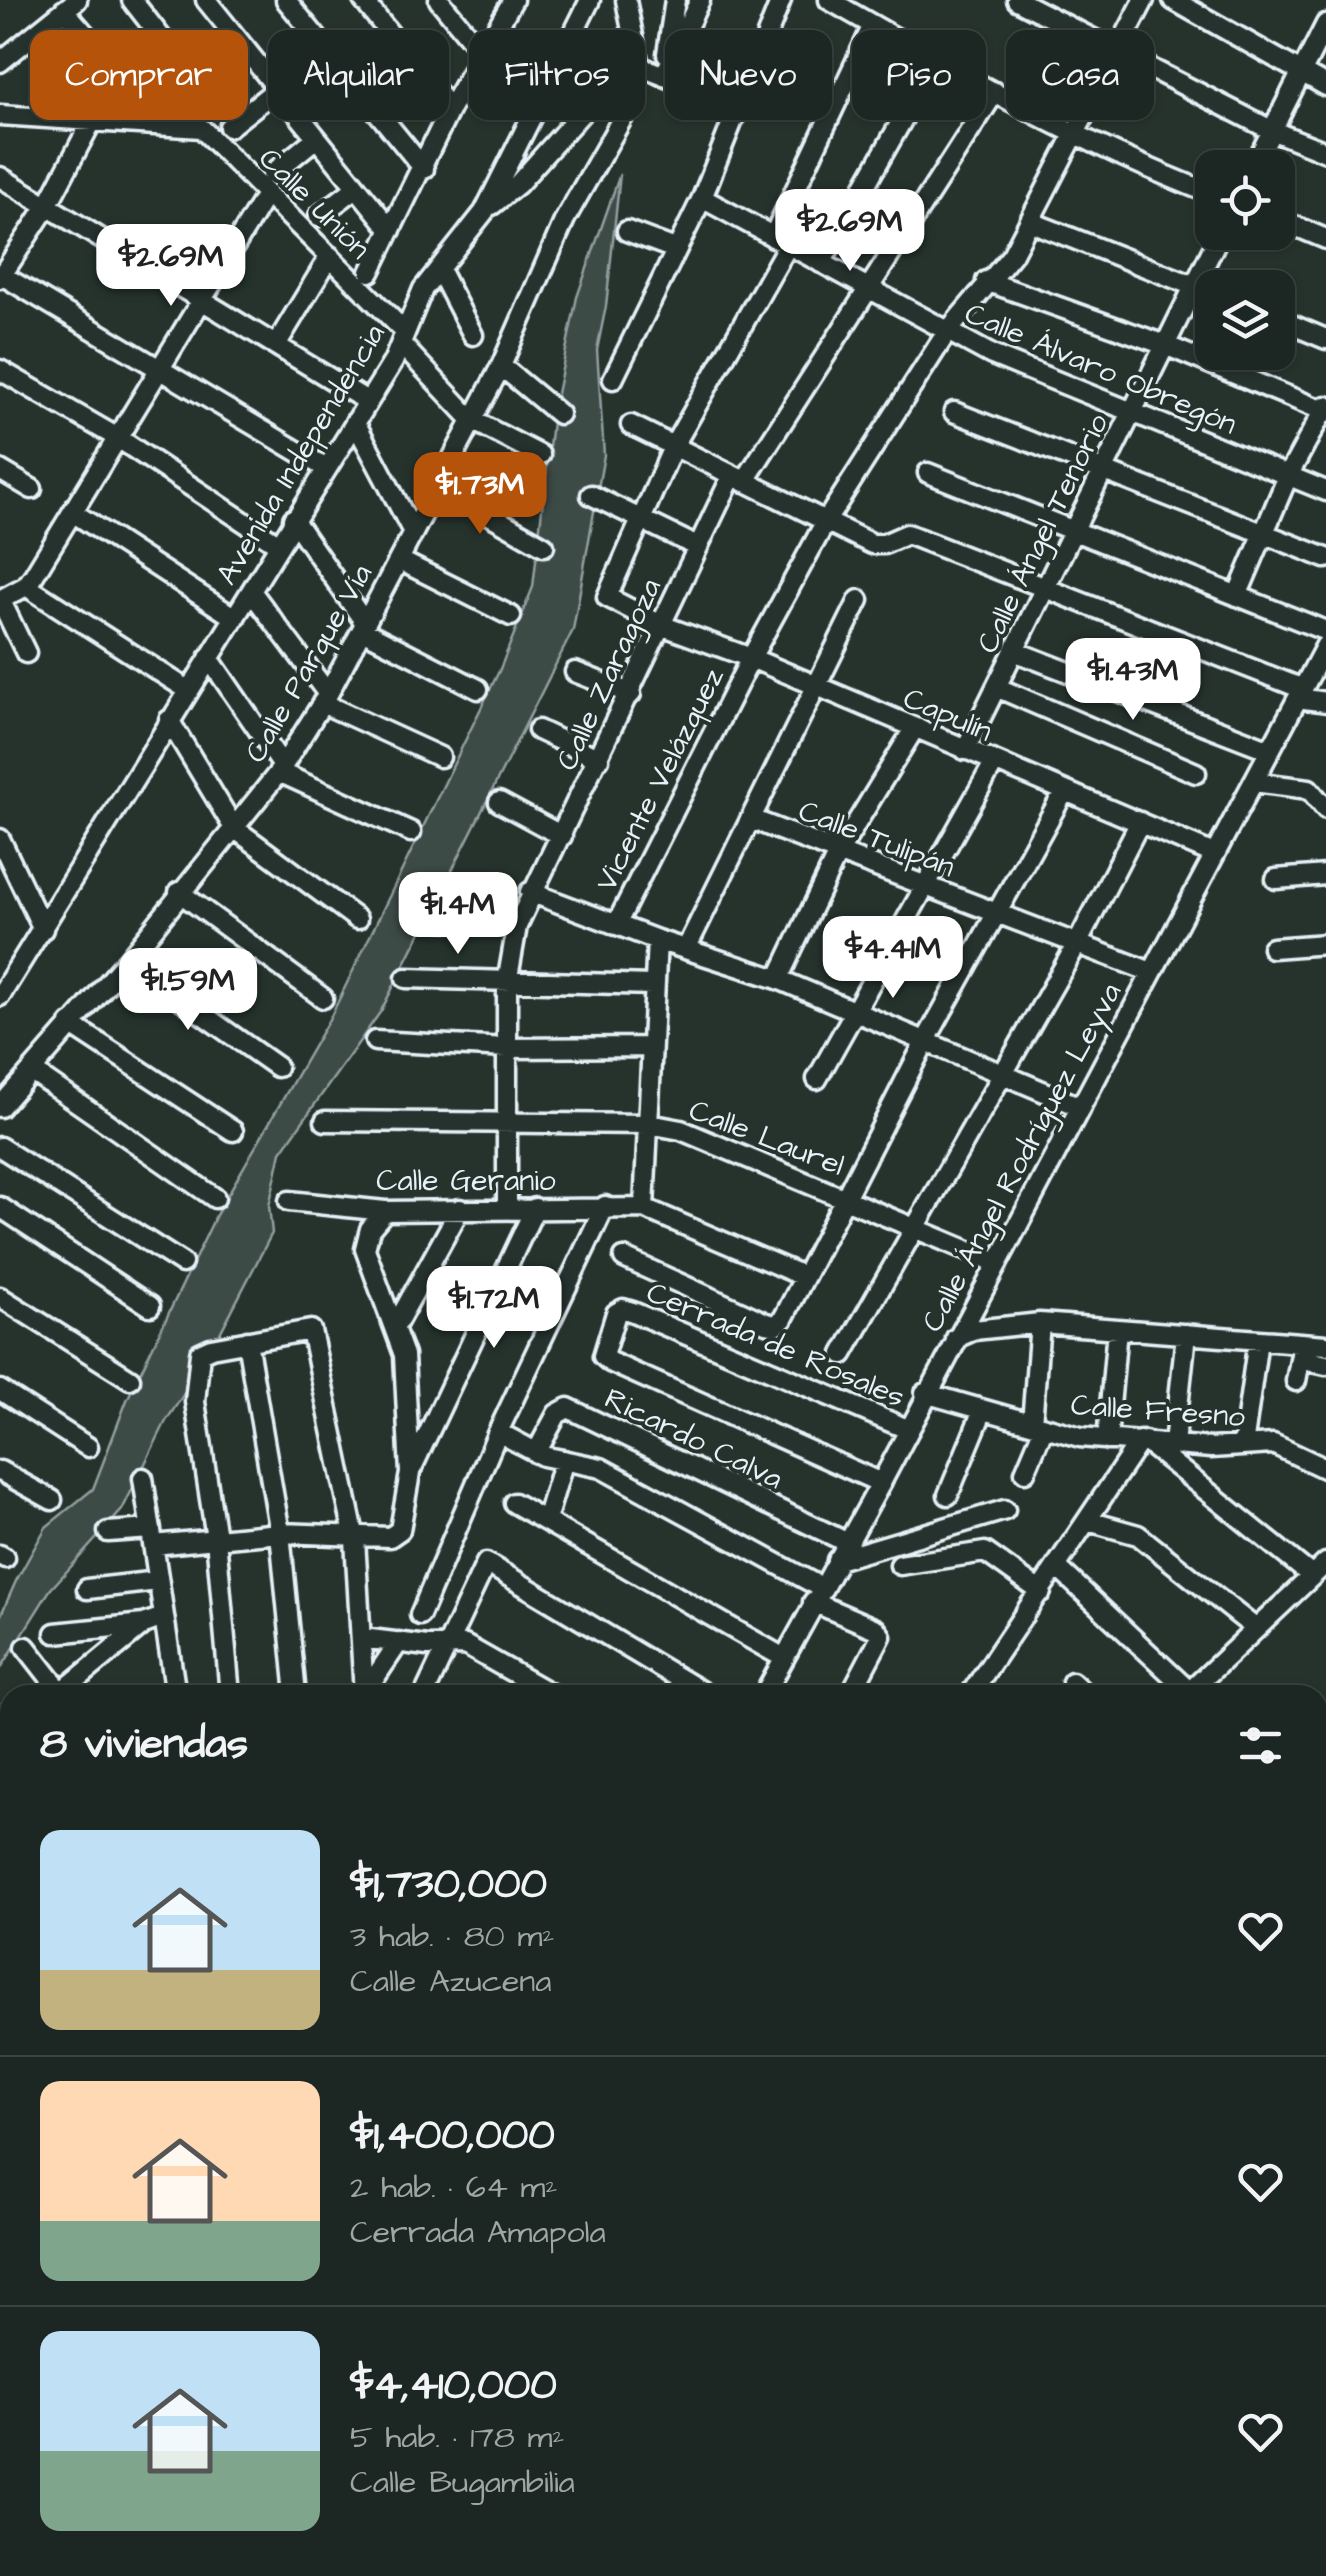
<!DOCTYPE html>
<html lang="es">
<head>
<meta charset="utf-8">
<style>
  :root { --surface:#1c2622; --page:#29322f; --text:#f1f3f6; --muted:#a0a5a5; --line:#3a4340; --accent:#b45309 }
  body { margin:0; font-family:"Architects Daughter",sans-serif; background:var(--page); color:var(--text); height:100vh; display:flex; flex-direction:column; font-size:38px; white-space:nowrap }
  * { box-sizing:border-box; margin:0 }
  p { font-size:32px; color:var(--muted) }
  .icon { flex:none; width:55px; height:55px; fill:none; stroke:currentColor; stroke-width:2; stroke-linecap:round; stroke-linejoin:round }
  .map { position:relative; flex:1; overflow:hidden }
  .drawer { position:absolute; left:0px; top:1685px; width:1328px; height:892px; display:flex; flex-direction:column; background:var(--surface); border-radius:30px 30px 0 0; box-shadow:0 2px 8px #0004,0 0 0 2px var(--line) }
  .drawer>* { flex:none }
  .hud { position:absolute; left:30px; top:30px; width:1268px; height:90px; display:flex; gap:20px }
  .buttons { position:absolute; left:1195px; top:150px; display:grid; gap:20px }
  .buttons a { display:grid; place-items:center; width:100px; height:100px; border-radius:20px; background:var(--surface); box-shadow:0 2px 8px #0004,0 0 0 2px var(--line); font-size:50px }
  .price { position:absolute; translate:-50% -85px; padding:0 22px; border-radius:20px; background:#fff; color:#222; font-size:32px; line-height:65px; filter:drop-shadow(0 2px 5px #0008) }
  .price::after { content:''; position:absolute; left:50%; top:60px; width:30px; height:22px; margin-left:-15px; background:inherit; clip-path:polygon(0 0,100% 0,50% 100%) }
  .price.current { background:var(--accent); color:#fff }
  ul { padding:0; list-style:none }
  li { display:flex; align-items:center; gap:30px; height:250px; padding:0 40px }
  li+li { border-top:2px solid var(--line) }
  li span { display:grid; place-items:center; flex:none; width:280px; height:200px; border-radius:20px; color:#555 }
  li>.icon { margin-inline-start:auto }
  span .icon { width:120px; height:120px; fill:#fffc; stroke-width:1 }
  li b { font-size:42px }
  h2 { display:flex; justify-content:space-between; align-items:center; height:120px; padding:0 40px; font-size:42px }
  .pill { padding:0 35px; border-radius:20px; background:var(--surface); box-shadow:0 2px 8px #0004,0 0 0 2px var(--line); font-size:35px; line-height:90px }
  .pill.current { background:var(--accent); color:#fff }
  .map>svg:first-child { display:block }
  .green { fill:#3e4b47; stroke:#939ea0; stroke-width:2.5 }
  .lines { fill:none; stroke-linecap:round; stroke-linejoin:round }
  .river { stroke:#636f6d; stroke-width:20 }
  .minor-casing { stroke:#e8f1f8; stroke-width:25 }
  .minor { stroke:#26332d; stroke-width:18 }
  .labels { text-anchor:middle; stroke-width:8; stroke-linejoin:round; paint-order:stroke }
  .street-label { font-size:30px; fill:#e8f1f8; stroke:#26332d }
</style>
</head>
<body>
<div class="map">
<svg width="1326" height="2576" viewBox="0 0 1326 2576">
  <rect width="100%" height="100%" fill="#26332d"/>
  <filter id="ink" filterUnits="userSpaceOnUse"><feTurbulence type="fractalNoise" baseFrequency=".01" numOctaves="2"/><feDisplacementMap in="SourceGraphic" scale="20" xChannelSelector="R" yChannelSelector="G"/><feConvolveMatrix kernelMatrix="1 2 1 2 8 2 1 2 1" color-interpolation-filters="sRGB"/></filter>
  <g filter="url(#ink)">
    <path class="green" d="M620,174L606,306L597,350L604,455L573,630L381,1011L281,1152L269,1206L272,1233L206,1360L166,1421L122,1510L50,1590L0,1670V1617L16,1581L46,1527L93,1489L127,1400L216,1215L331,1016L500,669L533,587L553,413L577,297Z
      M1326,1891V2017L1318,2037V1907Z
      M514,2568H913L908,2576H507Z"/>
    <g class="lines">
      <path class="river" d="M1318,1980L1326,1960
        M651,2576L664,2568"/>
      <defs>
        <path id="minor" d="M206,0L391,230
          M286,0L424,169
          M363,0L450,109
          M439,0L481,51
          M829,0C953,71 1079,143 1212,194
          M1017,0L1271,130L1326,152
          M1173,0L1326,86
          M64,10L147,105L188,72L132,0
          M667,54L675,0
          M0,62L77,0
          M639,66L738,105
          M664,76L700,0
          M231,97L244,115
          M0,115L201,128L405,332
          M229,127L277,89
          M1253,168L1326,24
          M272,174L315,139
          M0,177L367,401
          M702,198L992,355L1326,491
          M492,205L518,184L635,53
          M319,216L356,188
          M1278,219L1326,239
          M1031,222L1212,293
          M627,231L675,249
          M773,237L873,25
          M788,245L673,447L607,597L661,625L751,658L1214,854
          M821,263L909,108
          M440,271L473,335
          M370,272L450,109L513,0
          M0,274L324,467
          M0,278L47,206L91,123
          M986,281L1165,345L1326,412
          M1278,319L1326,339
          M276,345L330,256
          M402,345L472,420L540,455
          M501,366L559,414
          M0,370L118,438L279,545
          M613,379L702,198L781,0
          M954,412L1326,558
          M355,422L413,532
          M631,425L872,544H884L907,534L1303,689
          M0,470L32,489
          M928,473L1326,631
          M744,482L995,92
          M438,486L544,546
          M591,495L698,547
          M74,513L235,618
          M293,519L365,623
          M399,560L511,616
          M26,586L188,690
          M251,591L328,694
          M1237,596L1288,476L1326,406
          M0,599L26,653
          M0,600L26,586L34,575L267,193
          M362,630L478,689
          M1014,651L1270,750
          M209,658L283,766
          M575,672L631,694
          M996,687L1196,773
          M1298,698L1326,702
          M322,703L440,757
          M169,720L234,828L357,919
          M538,730L599,759
          M965,750L1221,232
          M279,772L411,832
          M1253,782L1309,789L1326,809
          M499,802L562,836
          M751,819L1151,972
          M0,839L43,929
          M1276,879L1326,875
          M179,892L323,998
          M530,892L657,940L778,979L1080,1107
          M440,920L517,926
          M616,925L751,658L826,521L947,332L1012,255L1144,0
          M1272,948L1326,944
          M686,949L859,600
          M127,961L277,1067
          M406,978L652,985
          M778,979L838,853L914,729
          M0,996L393,362L423,289L484,212L590,0
          M70,1024L233,1131
          M375,1041L507,1048L650,1047
          M32,1071L215,1198
          M817,1079L994,763
          M0,1107L127,961L279,772L328,694L501,366L565,219L630,105L639,66L626,0
          M325,1121L649,1124L681,1130L995,1262
          M0,1147L182,1263
          M289,1201L385,1211L644,1208L803,1276
          M0,1207L150,1306
          M644,1208L657,940
          M507,1209V983L517,926L732,476
          M624,1258L766,1323L776,1325L783,1319L926,1040L1064,792
          M0,1297L130,1379
          M396,1325L460,1209
          M956,1338L974,1330L1040,1323L1326,1345
          M247,1341L280,1533L296,1695
          M843,1354L1077,944L1140,822
          M1300,1359L1326,1365
          M1296,1381L1303,1344
          M0,1390L88,1447
          M925,1393L1080,1437L1211,1448L1273,1444L1326,1469
          M1032,1423L1040,1323
          M498,1432L543,1456L601,1468L822,1588
          M1107,1440L1117,1329
          M1145,1441L1312,1576
          M1174,1444L1186,1334
          M1243,1446L1258,1340
          M536,1453L557,1414L568,1408L848,1543
          M412,1468L535,1208
          M0,1471L52,1500
          M1025,1472L1044,1427
          M143,1478L176,1695
          M881,1483L610,1362L603,1356L616,1313L623,1309L633,1312L907,1429
          M948,1495L983,1410
          M514,1503L784,1658
          M546,1520L564,1460
          M1088,1521L1138,1535L1255,1628
          M108,1532L151,1529
          M153,1545L280,1533L390,1537L400,1530L410,1473L404,1355L365,1249L370,1229L385,1211
          M0,1555L5,1558
          M837,1560L1005,1510
          M900,1565L985,1552L1041,1592
          M1058,1568L1189,1691
          M87,1589L158,1581
          M813,1602L876,1629L881,1636L850,1695
          M420,1615L498,1432L605,1206
          M55,1633L144,1624
          M362,1638L427,1646L465,1645L553,1695
          M26,1647L61,1692
          M1072,1682L1086,1695
          M364,1694L399,1642
          M58,1695L144,1624L163,1617
          M230,1695L216,1538L195,1402L200,1353L211,1348L311,1330L355,1539L364,1695
          M424,1695L486,1563L707,1695
          M764,1695L881,1483L1326,645
          M970,1695L1140,1441
          M1186,1695L1326,1563
          M0,1715L10,1727
          M1318,1768L1326,1759
          M1318,1873L1326,1863
          M0,1954L10,1929
          M0,1970L10,1977
          M0,2005L10,1988
          M0,2044L10,2053
          M1318,2093L1326,2081
          M1318,2171L1326,2178
          M7,2188L10,2185
          M1318,2262L1326,2269
          M0,2265L10,2260
          M1318,2344L1326,2351
          M0,2355L10,2356
          M10,2422L5,2430L10,2433
          M0,2460L10,2457
          M1318,2469L1326,2480
          M0,2484L10,2489
          M0,2564L24,2576
          M165,2568L182,2576
          M313,2568L324,2576
          M1058,2568L1067,2576
          M1169,2568L1177,2576
          M1286,2568L1293,2576
          M267,2576L272,2568
          M405,2576L411,2568
          M475,2576L481,2568
          M930,2576L935,2568"/>
      </defs>
      <use href="#minor" class="minor-casing"/>
      <use href="#minor" class="minor"/>
    </g>
  </g>
  <g class="labels">
    <g class="street-label">
      <text transform="translate(315 203) rotate(45)" y="10">Calle Unión</text>
      <text transform="translate(1101 368) rotate(23)" y="10">Calle Álvaro Obregón</text>
      <text transform="translate(300 454) rotate(-59)" y="10">Avenida Independencia</text>
      <text transform="translate(1042 533) rotate(-64)" y="10">Calle Ángel Tenorio</text>
      <text transform="translate(308 663) rotate(-60)" y="10">Calle Parque Vía</text>
      <text transform="translate(608 674) rotate(-65)" y="10">Calle Zaragoza</text>
      <text transform="translate(948 714) rotate(23)" y="10">Capulín</text>
      <text transform="translate(659 779) rotate(-63)" y="10">Vicente Velázquez</text>
      <text transform="translate(877 838) rotate(21)" y="10">Calle Tulipán</text>
      <text transform="translate(767 1137) rotate(21)" y="10">Calle Laurel</text>
      <text transform="translate(1021 1157) rotate(-62)" y="10">Calle Ángel Rodríguez Leyva</text>
      <text x="466" y="1190">Calle Geranio</text>
      <text transform="translate(776 1344) rotate(23)" y="10">Cerrada de Rosales</text>
      <text transform="translate(1158 1410) rotate(4)" y="10">Calle Fresno</text>
      <text transform="translate(694 1438) rotate(26)" y="10">Ricardo Calva</text>
    </g>
  </g>
</svg>
<div class="buttons">
<a><svg class="icon" aria-label="locate" viewBox="0 0 24 24"><circle cx="12" cy="12" r="6"/><path d="M12 2v4M12 18v4M2 12h4M18 12h4"/></svg></a>
<a><svg class="icon" aria-label="layers" viewBox="0 0 24 24"><path d="M12 4l9 5-9 5-9-5zM3 14l9 5 9-5"/></svg></a>
</div>
<b class="price" style="left:850px;top:274px">$2.69M</b>
<b class="price" style="left:171px;top:309px">$2.69M</b>
<b class="price current" style="left:480px;top:537px">$1.73M</b>
<b class="price" style="left:1133px;top:723px">$1.43M</b>
<b class="price" style="left:458px;top:957px">$1.4M</b>
<b class="price" style="left:893px;top:1001px">$4.41M</b>
<b class="price" style="left:188px;top:1033px">$1.59M</b>
<b class="price" style="left:494px;top:1351px">$1.72M</b>
<div class="hud">
<a class="pill current">Comprar</a>
<a class="pill">Alquilar</a>
<a class="pill">Filtros</a>
<a class="pill">Nuevo</a>
<a class="pill">Piso</a>
<a class="pill">Casa</a>
</div>
<section class="drawer">
<h2>8 viviendas<svg class="icon" aria-label="filters" viewBox="0 0 24 24"><path d="M4 7h16M4 17h16"/><circle cx="9" cy="7" r="2"/><circle cx="15" cy="17" r="2"/></svg></h2>
<ul>
<li><span style="background:linear-gradient(#bfe0f5 70%,#c2b280 0)"><svg class="icon" aria-label="home" viewBox="0 0 24 24"><path d="M3 11l9-7 9 7M6 9v11h12V9"/></svg></span><div><b>$1,730,000</b><p>3 hab. · 80 m²</p><p>Calle Azucena</p></div><svg class="icon" aria-label="heart" viewBox="0 0 24 24"><path d="M12 20l-8-8c-3-5 5-10 8-4 3-6 11-1 8 4z"/></svg></li>
<li><span style="background:linear-gradient(#ffd9b3 70%,#7fa58c 0)"><svg class="icon" aria-label="home" viewBox="0 0 24 24"><path d="M3 11l9-7 9 7M6 9v11h12V9"/></svg></span><div><b>$1,400,000</b><p>2 hab. · 64 m²</p><p>Cerrada Amapola</p></div><svg class="icon" aria-label="heart" viewBox="0 0 24 24"><path d="M12 20l-8-8c-3-5 5-10 8-4 3-6 11-1 8 4z"/></svg></li>
<li><span style="background:linear-gradient(#bfe0f5 60%,#7fa58c 0)"><svg class="icon" aria-label="home" viewBox="0 0 24 24"><path d="M3 11l9-7 9 7M6 9v11h12V9"/></svg></span><div><b>$4,410,000</b><p>5 hab. · 178 m²</p><p>Calle Bugambilia</p></div><svg class="icon" aria-label="heart" viewBox="0 0 24 24"><path d="M12 20l-8-8c-3-5 5-10 8-4 3-6 11-1 8 4z"/></svg></li>
</ul>
</section>
</div>
</body>
</html>
